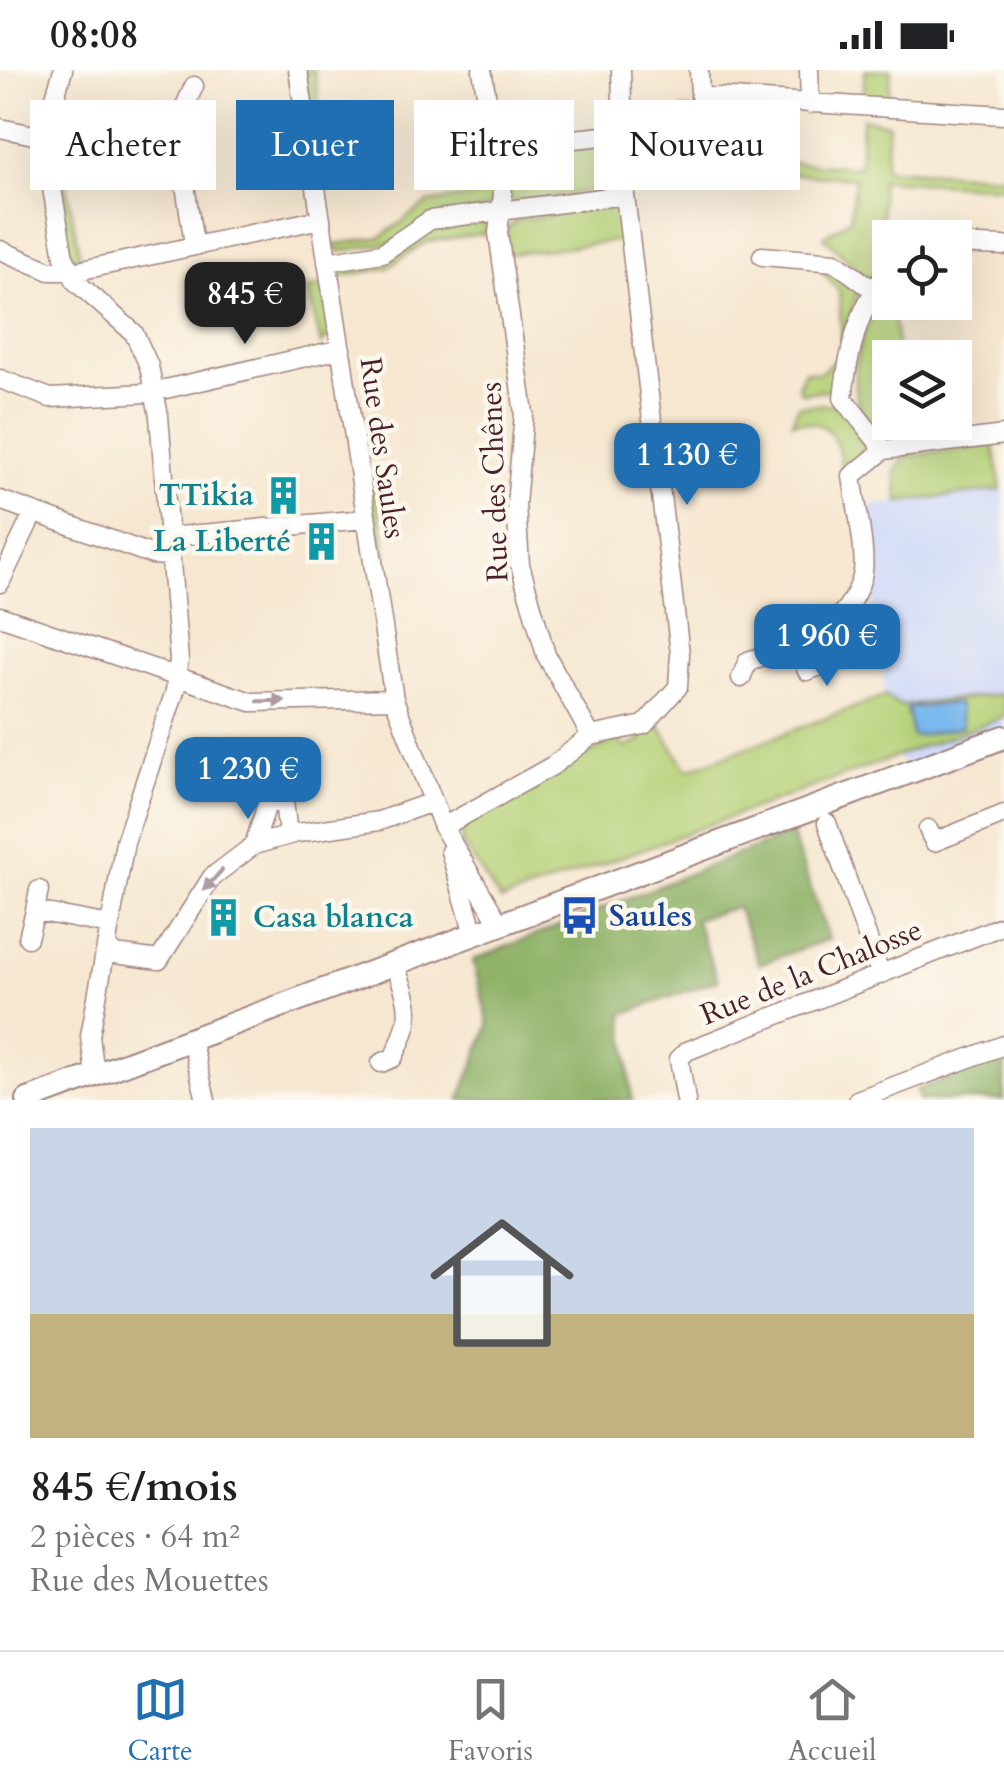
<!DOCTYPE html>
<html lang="fr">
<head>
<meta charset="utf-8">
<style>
  :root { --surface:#fff; --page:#f6f6f6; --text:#202124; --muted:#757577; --line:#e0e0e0; --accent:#1f6fb2 }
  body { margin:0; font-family:Cardo,serif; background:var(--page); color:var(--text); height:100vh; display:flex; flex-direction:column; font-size:38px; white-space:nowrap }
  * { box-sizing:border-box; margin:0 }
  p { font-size:32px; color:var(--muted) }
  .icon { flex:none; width:55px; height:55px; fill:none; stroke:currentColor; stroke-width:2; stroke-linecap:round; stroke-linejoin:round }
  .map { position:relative; height:1030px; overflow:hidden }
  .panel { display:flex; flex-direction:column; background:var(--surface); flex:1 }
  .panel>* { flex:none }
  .banner { position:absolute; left:30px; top:30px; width:945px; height:90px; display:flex; gap:20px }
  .controls { position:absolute; left:872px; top:150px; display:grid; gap:20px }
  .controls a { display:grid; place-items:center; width:100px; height:100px; border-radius:0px; background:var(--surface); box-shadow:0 10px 40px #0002; font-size:50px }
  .price { position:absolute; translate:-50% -85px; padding:0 22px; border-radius:20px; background:var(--accent); color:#fff; font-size:32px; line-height:65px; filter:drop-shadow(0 2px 5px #0008) }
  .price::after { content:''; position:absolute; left:50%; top:60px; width:30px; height:22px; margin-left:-15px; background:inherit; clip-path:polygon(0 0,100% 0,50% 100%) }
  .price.on { background:#222; color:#fff }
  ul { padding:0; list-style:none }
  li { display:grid; align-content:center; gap:20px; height:530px; padding:0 30px }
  li span { display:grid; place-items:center; height:310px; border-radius:0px; color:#555 }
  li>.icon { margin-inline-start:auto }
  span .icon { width:180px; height:180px; fill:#fffc; stroke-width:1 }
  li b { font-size:42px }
  .chip { padding:0 35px; border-radius:0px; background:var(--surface); box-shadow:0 10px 40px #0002; font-size:35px; line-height:90px }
  .chip.on { background:var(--accent); color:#fff }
  .status { display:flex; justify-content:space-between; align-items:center; height:70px; padding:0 50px; background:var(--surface); direction:ltr }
  .status svg { height:28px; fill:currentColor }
  .menu { display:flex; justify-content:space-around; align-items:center; height:140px; border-top:2px solid var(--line); background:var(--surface); font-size:28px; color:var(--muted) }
  .menu a { display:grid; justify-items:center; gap:5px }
  .menu .on { color:var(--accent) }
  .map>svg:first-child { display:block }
  .built { fill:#d0daf9 }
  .green { fill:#b4d076; stroke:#7f7850; stroke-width:2.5 }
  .forest { fill:#8fb267; stroke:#6c6849; stroke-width:2.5 }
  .water { fill:#79b9ed; stroke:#626c8c; stroke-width:2.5 }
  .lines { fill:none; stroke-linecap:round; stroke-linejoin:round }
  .minor-casing { stroke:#a0837e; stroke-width:21 }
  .major-casing { stroke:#a0837e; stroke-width:26 }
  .minor { stroke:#fff; stroke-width:18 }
  .major { stroke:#fff; stroke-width:22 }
  .oneway { fill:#ae9aa0 }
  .labels { text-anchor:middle; stroke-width:9; stroke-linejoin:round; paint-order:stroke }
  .street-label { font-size:30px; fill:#4a1f2b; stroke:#fbf7ec }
  .culture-label { font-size:30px; font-weight:bold; fill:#0d838f; stroke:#fbf7ec; text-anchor:end }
  .transit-label { font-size:30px; font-weight:bold; fill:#164399; stroke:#fbf7ec; text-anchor:start }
</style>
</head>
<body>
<div class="status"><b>08:08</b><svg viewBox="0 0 49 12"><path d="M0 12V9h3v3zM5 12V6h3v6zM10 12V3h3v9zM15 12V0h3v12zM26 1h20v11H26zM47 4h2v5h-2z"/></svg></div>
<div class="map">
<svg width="1004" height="1030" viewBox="0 0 1004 1030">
  <rect width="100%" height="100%" fill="#fbf7ec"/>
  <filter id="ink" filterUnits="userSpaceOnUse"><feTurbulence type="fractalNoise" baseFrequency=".01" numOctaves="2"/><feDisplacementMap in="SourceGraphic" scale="20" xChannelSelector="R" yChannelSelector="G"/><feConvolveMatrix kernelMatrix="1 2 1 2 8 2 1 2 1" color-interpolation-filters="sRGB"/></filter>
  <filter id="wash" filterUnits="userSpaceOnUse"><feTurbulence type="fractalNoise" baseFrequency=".0048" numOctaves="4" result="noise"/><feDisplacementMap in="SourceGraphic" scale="40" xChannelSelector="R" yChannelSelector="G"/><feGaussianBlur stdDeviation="2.25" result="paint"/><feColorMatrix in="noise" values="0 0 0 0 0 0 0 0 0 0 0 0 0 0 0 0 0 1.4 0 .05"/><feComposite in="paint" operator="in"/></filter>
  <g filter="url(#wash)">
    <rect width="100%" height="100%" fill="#f6e7d0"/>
    <path class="built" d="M1004,420V677L917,710L897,687L885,626L862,436Z"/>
    <path class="green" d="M305,0H314L325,72L316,73Z
      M865,0H891L889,29L863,31Z
      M681,40H691L693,86L859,97L862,48L888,54L885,99L1004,106V117L881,110L882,149L896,167L890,168V188L874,206L866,208L824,167L850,149L855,108L682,96L631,104L630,92L682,85Z
      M615,72V118L514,133L510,129L503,84Z
      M59,73L81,193L68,181L51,75Z
      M496,123L490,137L388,173L339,182L331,175L381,167L428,133Z
      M614,134L619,137L625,170L508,184L506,159L516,150Z
      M482,151L488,163L425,172L387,198L336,207L335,200L431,159Z
      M823,202L843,206L859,218L842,272L839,221Z
      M890,206C890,233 896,259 898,287L890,288V352L903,353L905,369L890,372C826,329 864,259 890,206Z
      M323,215L332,262L321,275L308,219Z
      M839,286L830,320L802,323L798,317L805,301L820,303Z
      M833,334C848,344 863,361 864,379L843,404C837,368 833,349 792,352L798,336Z
      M994,375L1001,420L899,432L895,402L905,386Z
      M374,404L386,485L378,486L366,406Z
      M1004,624V647L501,831L461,772L465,753L554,699L557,704L562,702L561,696L620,668L624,678L641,671L638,661L658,654L687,700L885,626L900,636Z"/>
    <path class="forest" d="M791,763L829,869L759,894L737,837L695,849L718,910L623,944L632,1030H460L489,955L473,890Z
      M1004,988V1030H919L916,1020Z"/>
    <path class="water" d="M958,633L962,657L912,667L907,638Z"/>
  </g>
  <g filter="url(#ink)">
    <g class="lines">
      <defs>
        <path id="minor" d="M63,0L43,67L64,187L76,212L134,263L149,296L159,346L179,590L175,621L125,772L90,966L95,1005
          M298,0L394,629L443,757L500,855
          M482,0L503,123L498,163L524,343L516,435L520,495L546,585L591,666
          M699,0L700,26L1004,45
          M809,0L810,34
          M194,16L176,56L194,174
          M0,58L43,67
          M496,77L623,64
          M955,174L1004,176
          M0,180L50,201H78L321,149
          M762,186L835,192L872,219
          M327,192L382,183L430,150L625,125
          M0,309L50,328L148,323L341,279
          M884,380L843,328C848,282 859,234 890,199
          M884,380L1004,365
          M0,430L153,485L169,486
          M168,467L365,449
          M0,513L33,444
          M0,546L251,632L394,629
          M797,575L807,601L829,593L819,567
          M741,608L748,591C795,576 846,562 862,507C868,486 855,431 852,406L884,380
          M827,753L880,903
          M443,757L552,696L591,666L644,655L678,617L680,584L625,125L621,0
          M928,759L934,772L1004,744
          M254,775L267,734L284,731L288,765
          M450,781L474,864
          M35,841L39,820
          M28,868L35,841L110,855
          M106,876L115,884L159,890L212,807L254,775L297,763L379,751L432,732
          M191,969L206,1030
          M381,993L393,988C414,947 411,936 394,893
          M686,1030L679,989L687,981L1004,855
          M857,1030L1004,975"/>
        <path id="major" d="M28,1030L1004,667"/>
      </defs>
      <use href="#minor" class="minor-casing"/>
      <use href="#major" class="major-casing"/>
      <use href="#minor" class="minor"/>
      <use href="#major" class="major"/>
    </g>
    <defs><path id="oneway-solid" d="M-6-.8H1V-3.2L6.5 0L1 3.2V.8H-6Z" transform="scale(2.5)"/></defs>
    <g class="oneway">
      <use href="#oneway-solid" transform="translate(271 631) rotate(-1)"/>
      <use href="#oneway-solid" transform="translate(213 810) rotate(132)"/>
    </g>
  </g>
  <defs>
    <symbol id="building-bare" viewBox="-9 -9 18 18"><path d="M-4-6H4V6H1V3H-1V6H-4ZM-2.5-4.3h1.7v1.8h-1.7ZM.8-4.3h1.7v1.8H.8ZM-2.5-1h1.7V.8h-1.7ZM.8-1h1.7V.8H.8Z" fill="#0f9aa8" stroke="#fbf7ec" stroke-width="2.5" paint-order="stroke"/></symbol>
    <symbol id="bus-bare" viewBox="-9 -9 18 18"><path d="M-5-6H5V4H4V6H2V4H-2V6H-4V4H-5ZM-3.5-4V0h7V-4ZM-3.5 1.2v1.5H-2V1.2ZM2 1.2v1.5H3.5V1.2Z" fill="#1a4fb4" stroke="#fbf7ec" stroke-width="2.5" paint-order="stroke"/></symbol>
  </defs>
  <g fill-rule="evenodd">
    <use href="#building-bare" x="256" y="398" width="55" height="55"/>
    <use href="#building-bare" x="294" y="444" width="55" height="55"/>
    <use href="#bus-bare" x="552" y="818" width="55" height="55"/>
    <use href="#building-bare" x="196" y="820" width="55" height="55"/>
  </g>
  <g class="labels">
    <g class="street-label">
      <text transform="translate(383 378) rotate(82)" y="10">Rue des Saules</text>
      <text transform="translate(494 412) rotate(-92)" y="10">Rue des Chênes</text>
      <text transform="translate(811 902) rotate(-22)" y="10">Rue de la Chalosse</text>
    </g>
    <g class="culture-label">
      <text x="254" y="435">TTikia</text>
      <text x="291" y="481">La Liberté</text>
      <text x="253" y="857" text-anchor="start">Casa blanca</text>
    </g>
    <g class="transit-label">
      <text x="609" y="856">Saules</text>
    </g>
  </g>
</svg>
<div class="controls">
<a><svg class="icon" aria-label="locate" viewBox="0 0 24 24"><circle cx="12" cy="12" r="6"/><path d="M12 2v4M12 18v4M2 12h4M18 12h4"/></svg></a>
<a><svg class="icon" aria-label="layers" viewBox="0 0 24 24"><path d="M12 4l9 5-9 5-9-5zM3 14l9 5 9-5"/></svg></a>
</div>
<b class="price on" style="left:245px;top:277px">845 €</b>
<b class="price" style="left:687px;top:438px">1 130 €</b>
<b class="price" style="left:827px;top:619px">1 960 €</b>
<b class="price" style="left:248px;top:752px">1 230 €</b>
<div class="banner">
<a class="chip">Acheter</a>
<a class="chip on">Louer</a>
<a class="chip">Filtres</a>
<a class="chip">Nouveau</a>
</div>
</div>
<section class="panel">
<ul>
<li><span style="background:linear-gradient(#c9d6e8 60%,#c2b280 0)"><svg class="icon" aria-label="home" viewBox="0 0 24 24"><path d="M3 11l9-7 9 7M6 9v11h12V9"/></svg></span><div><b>845 €/mois</b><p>2 pièces · 64 m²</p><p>Rue des Mouettes</p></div></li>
</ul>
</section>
<nav class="menu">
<a class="on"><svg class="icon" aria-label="map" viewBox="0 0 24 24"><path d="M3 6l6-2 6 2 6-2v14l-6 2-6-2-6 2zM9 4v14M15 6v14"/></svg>Carte</a>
<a><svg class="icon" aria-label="saved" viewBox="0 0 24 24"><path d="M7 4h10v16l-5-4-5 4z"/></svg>Favoris</a>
<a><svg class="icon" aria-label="home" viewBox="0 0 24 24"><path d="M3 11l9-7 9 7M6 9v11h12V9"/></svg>Accueil</a>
</nav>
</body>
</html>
